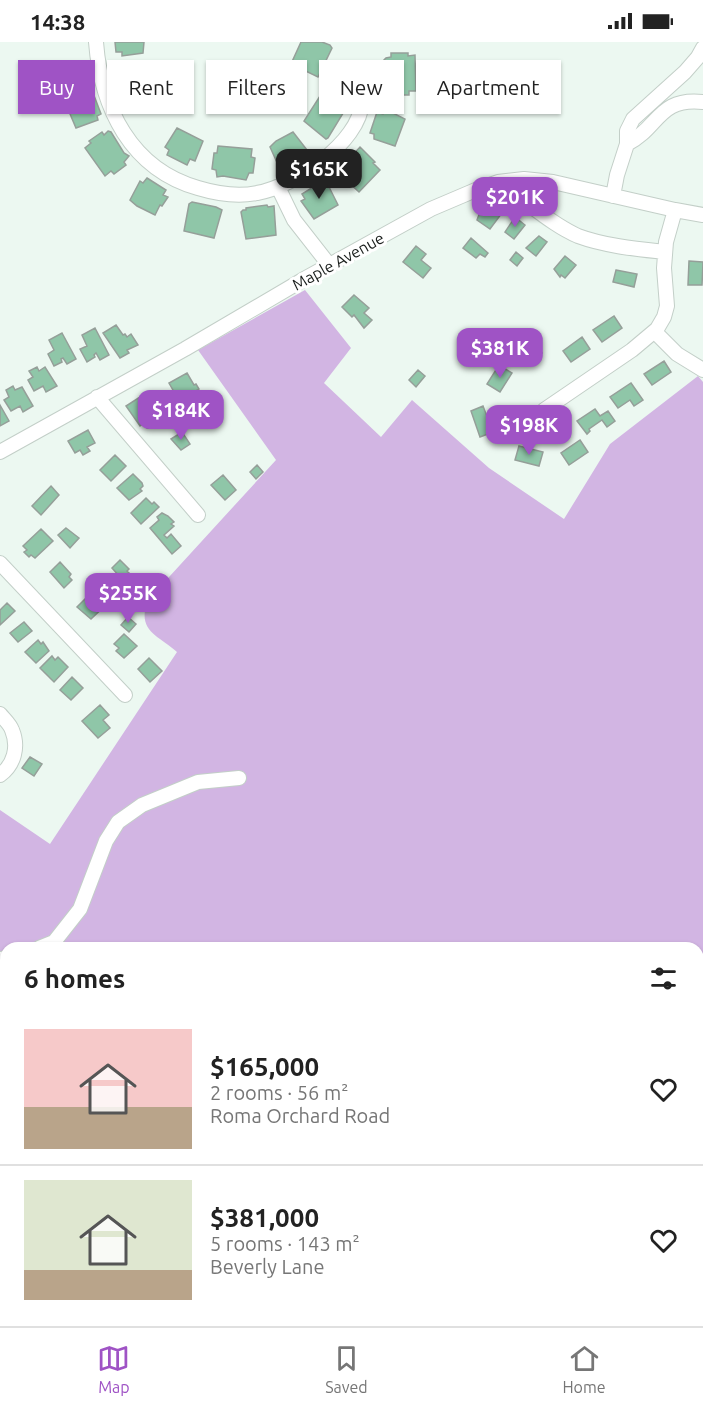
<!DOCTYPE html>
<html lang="en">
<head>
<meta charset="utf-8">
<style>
  :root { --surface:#fff; --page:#f2f2f2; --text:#222; --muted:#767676; --line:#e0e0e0; --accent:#9f53c5 }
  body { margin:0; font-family:Ubuntu,sans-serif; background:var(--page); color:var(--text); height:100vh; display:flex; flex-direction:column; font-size:22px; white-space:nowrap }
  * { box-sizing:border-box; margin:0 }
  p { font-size:20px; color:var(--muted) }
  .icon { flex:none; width:33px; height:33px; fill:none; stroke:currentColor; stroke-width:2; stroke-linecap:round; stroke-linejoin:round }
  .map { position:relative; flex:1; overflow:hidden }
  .panel { position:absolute; left:0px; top:900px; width:704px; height:384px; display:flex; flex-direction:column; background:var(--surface); border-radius:18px 18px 0 0; box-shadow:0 2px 4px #0004 }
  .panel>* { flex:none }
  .top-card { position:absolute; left:18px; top:18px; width:668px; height:54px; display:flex; gap:12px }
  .price { position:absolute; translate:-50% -51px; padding:0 14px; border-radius:12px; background:var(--accent); color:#fff; font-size:20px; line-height:39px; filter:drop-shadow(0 2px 3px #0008) }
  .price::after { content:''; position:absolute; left:50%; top:36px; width:18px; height:14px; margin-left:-9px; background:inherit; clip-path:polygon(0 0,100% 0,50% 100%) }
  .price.on { background:#222; color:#fff }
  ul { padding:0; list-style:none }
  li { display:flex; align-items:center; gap:18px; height:150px; padding:0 24px }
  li+li { border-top:2px solid var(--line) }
  li span { display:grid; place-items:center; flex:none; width:168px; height:120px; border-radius:0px; color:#555 }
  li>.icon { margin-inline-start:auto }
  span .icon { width:72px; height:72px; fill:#fffc; stroke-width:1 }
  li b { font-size:26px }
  h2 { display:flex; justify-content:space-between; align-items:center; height:72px; padding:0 24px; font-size:26px }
  .chip { padding:0 21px; border-radius:0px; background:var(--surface); box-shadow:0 2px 4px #0004; font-size:21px; line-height:54px }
  .chip.on { background:var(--accent); color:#fff }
  .status { display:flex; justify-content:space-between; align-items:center; height:42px; padding:0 30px; background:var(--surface); direction:ltr }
  .status svg { height:16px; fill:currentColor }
  .menu { display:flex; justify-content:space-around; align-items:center; height:84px; border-top:2px solid var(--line); background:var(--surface); font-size:16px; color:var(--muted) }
  .menu a { display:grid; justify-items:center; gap:3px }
  .menu .on { color:var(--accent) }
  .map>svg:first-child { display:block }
  .forest { fill:#d2b5e3 }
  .building { fill:#8fc6a8; stroke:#959f99; stroke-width:1.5 }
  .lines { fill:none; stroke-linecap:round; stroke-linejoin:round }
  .minor-casing { stroke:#c3cfc8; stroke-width:16 }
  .minor { stroke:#fff; stroke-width:14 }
  .labels { text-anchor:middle; stroke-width:6; stroke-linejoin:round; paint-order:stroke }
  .street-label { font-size:16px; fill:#191d1b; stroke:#fff }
</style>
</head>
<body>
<div class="status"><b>14:38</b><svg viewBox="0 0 49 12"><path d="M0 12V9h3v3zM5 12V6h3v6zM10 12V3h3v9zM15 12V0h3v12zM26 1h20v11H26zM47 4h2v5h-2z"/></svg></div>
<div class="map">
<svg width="703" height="1284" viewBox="0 0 703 1284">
  <rect width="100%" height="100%" fill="#ecf8f1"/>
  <path class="forest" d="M305,248L351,306L324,341L381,395L412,358L489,426L564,477L610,402L698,334L703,340V1284H12L15,1278H698V906H6V1052L0,1054V768L50,802L177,610C158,593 136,589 148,558L276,418L198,308Z"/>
  <path class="building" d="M115,0H144L143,11L122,14V10H116Z
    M301,0H322L330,3L332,6L318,35L291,22Z
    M391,11H408V14L415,13L416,49H409V53H394V50L386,48V23L384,18L386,16L391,15Z
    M148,25L160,54L134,66L131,65L121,37L122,34Z
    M85,49L87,53L93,51L101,72L97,74L98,78L76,86L65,60Z
    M320,54L328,59L329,57L345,68L328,96L326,97L304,79Z
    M385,67L405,77L395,104L374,97V92L370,91L377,70L383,72Z
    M177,86L203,99L195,119L190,117L187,123L167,113L169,108L165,105Z
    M108,89L111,90L124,111L129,114L124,120L126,123L114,132L111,129L105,134L85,106L91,101L89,99L102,90L104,93Z
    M293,90L307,108L303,110L305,115L286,127L282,122L279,125L270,105L276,99Z
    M218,104L252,107L251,115L255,116L253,131H249L246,138L223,134L217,135L216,128L212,127L214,111H217Z
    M360,105L375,120L373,121L380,128L359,150L337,130Z
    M147,136L166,148L163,153L168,155L162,164L160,163L155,173L137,164L130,158L140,139L143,141Z
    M321,140L324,145L328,143L338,163L314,177L301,159L305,157L302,152Z
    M483,157L502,171L490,187L477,178L480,170L476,167Z
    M192,160L216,165L222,168L214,196L184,189L189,162Z
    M267,163L268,165L274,164L276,193L246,197L241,170L243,168H246V166Z
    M515,175L525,183L514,197L505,190Z
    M539,194L547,200L536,214L526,206Z
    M471,196L488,211L485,215L480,212L476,216L463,206Z
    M416,204L426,212L421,218L431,226L423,236L403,220Z
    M516,210L523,216L517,224L510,218Z
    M565,214L576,223L565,236L561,233L560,235L554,227Z
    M689,219L703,220L702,243H688Z
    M616,228L637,232L634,245L613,240Z
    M354,253L369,266L364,271L372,278L364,286L354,273L352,275L342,265Z
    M614,274L622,286L602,300L593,288Z
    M116,283L123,293L125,292L127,295L131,292L138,303L127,308L129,311L120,316L103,291Z
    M95,286L109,313L100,318L96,311L94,313L95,315L87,320L80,307L87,304L82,293Z
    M529,289L542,311L521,324L512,310L525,302L521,295Z
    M62,291L76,317L67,322L63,316L61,317L62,320L54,324L48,312L54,308L49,298Z
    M472,294L484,304L475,314L463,303Z
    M582,295L590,307L571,320L563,309Z
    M664,319L671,330L652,343L644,332Z
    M499,323L512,331L500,350L487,342Z
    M37,325L39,329L45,325L57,344L46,350L43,344L34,349L28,338L33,335L29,329Z
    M418,328L425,334L416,345L409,338Z
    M187,331L194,343L196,342L199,347L191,352L189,349L177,355L169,341Z
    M631,341L643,358L634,364L630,358L618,366L610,355Z
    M13,344L15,348L22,345L33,364L23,370L20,364L11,369L4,358L9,355L6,348Z
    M143,353L156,373L152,376L155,381L150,386H147L144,381L140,384L126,364Z
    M179,358L180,360L185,359L187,363L186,369L178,374L171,364Z
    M0,363L9,379L0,384Z
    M483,364L493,390L480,395L471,369Z
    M595,367L600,374L608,369L615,379L607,385L602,378L589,387L590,389L587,392L577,379Z
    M88,388L95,401L87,405L90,409L83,413L80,408L75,411L68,399Z
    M182,390L190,402L181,408L171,397Z
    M580,398L588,410L569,423L561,411Z
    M519,404L543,410L539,424L515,418Z
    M115,413L126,424L111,439L100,428Z
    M257,423L263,430L256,437L250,430Z
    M133,432L142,441L143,444L140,447L142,449L129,458L117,446Z
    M223,433L236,448L225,458L211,443Z
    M51,444L59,453L41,473L32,464Z
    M146,456L152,462L154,460L159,465L141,482L131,471Z
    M162,471L168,474L174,480L171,482L174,484L164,493L167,496L171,492L181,504L172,512L150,486L159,478L157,475Z
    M66,486L79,496L70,506L58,493Z
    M41,487L53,499L35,516L31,513L29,515L24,510L27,508L23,504Z
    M120,518L129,527L127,529L130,532L126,536L123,533L120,535L112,526Z
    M60,520L71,532L69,535L72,538L64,546L50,530Z
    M91,551L99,560L104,556L108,561L91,577L77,565Z
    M7,561L15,569L0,583V568Z
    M128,575L136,582L129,590L121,583Z
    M24,580L32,589L18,600L10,591Z
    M124,592L137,604L124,616L116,609L119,606L114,602Z
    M38,598L41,602L43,600L49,609L36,621L25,610Z
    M52,614L55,618L58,615L68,625L54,640L40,626Z
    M149,616L162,629L150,640L138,627Z
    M72,635L83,646L71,658L60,648Z
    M100,663L109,673L103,678L110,686L98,696L82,679Z
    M30,715L42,722L34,734L22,726Z"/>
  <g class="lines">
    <defs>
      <path id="minor" d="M96,0C101,66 131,127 198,146C218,152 237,155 257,151C293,145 360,101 362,60C362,51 359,43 355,34
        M627,102C659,86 658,55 703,60
        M278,145L294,178L330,224
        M613,154L617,133L627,102V89L633,77L685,30L698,15L703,6
        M520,156C538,169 557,185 578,194C605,204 637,207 665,210
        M655,290L677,312L703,328
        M97,355L198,473
        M544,368L632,308L657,287L664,275L667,264L664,226L666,200L675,168
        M0,410L185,307L306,236L431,167L478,147L498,140L524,137L553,140L675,168L703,173
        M0,521L125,653
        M0,672C4,677 10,682 12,688C19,705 14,723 0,733
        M39,906L54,900L80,867L106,799L118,780L142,763L198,740L239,736
        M0,917L6,916"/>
    </defs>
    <use href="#minor" class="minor-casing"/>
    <use href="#minor" class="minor"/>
  </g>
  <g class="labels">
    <g class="street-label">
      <text transform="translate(338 219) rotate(-29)" y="6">Maple Avenue</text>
    </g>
  </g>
</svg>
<b class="price on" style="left:319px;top:158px">$165K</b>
<b class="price" style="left:515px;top:186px">$201K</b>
<b class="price" style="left:500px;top:337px">$381K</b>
<b class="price" style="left:181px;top:399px">$184K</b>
<b class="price" style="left:529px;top:414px">$198K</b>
<b class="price" style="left:128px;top:582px">$255K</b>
<div class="top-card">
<a class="chip on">Buy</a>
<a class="chip">Rent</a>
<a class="chip">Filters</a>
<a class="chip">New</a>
<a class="chip">Apartment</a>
</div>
<section class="panel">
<h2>6 homes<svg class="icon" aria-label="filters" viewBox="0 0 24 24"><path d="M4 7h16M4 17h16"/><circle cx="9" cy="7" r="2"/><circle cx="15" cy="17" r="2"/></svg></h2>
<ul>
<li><span style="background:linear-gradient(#f6c9c9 65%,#b9a48a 0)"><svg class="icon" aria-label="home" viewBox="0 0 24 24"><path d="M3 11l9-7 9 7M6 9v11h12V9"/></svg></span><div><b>$165,000</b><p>2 rooms · 56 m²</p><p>Roma Orchard Road</p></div><svg class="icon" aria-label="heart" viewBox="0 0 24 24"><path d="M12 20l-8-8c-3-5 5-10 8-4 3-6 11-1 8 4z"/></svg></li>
<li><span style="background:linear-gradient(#dfe7d0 75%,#b9a48a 0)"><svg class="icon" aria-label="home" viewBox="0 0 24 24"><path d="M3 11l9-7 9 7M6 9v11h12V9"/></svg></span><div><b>$381,000</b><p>5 rooms · 143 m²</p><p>Beverly Lane</p></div><svg class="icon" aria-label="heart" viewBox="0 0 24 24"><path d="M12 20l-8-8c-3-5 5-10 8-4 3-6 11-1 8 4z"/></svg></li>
</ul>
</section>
</div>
<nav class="menu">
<a class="on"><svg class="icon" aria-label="map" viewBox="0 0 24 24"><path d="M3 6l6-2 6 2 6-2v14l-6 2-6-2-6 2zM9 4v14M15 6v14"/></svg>Map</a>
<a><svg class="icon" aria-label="saved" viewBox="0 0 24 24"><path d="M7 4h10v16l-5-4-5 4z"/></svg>Saved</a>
<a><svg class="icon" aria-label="home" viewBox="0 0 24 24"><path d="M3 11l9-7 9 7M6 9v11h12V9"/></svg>Home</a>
</nav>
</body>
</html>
